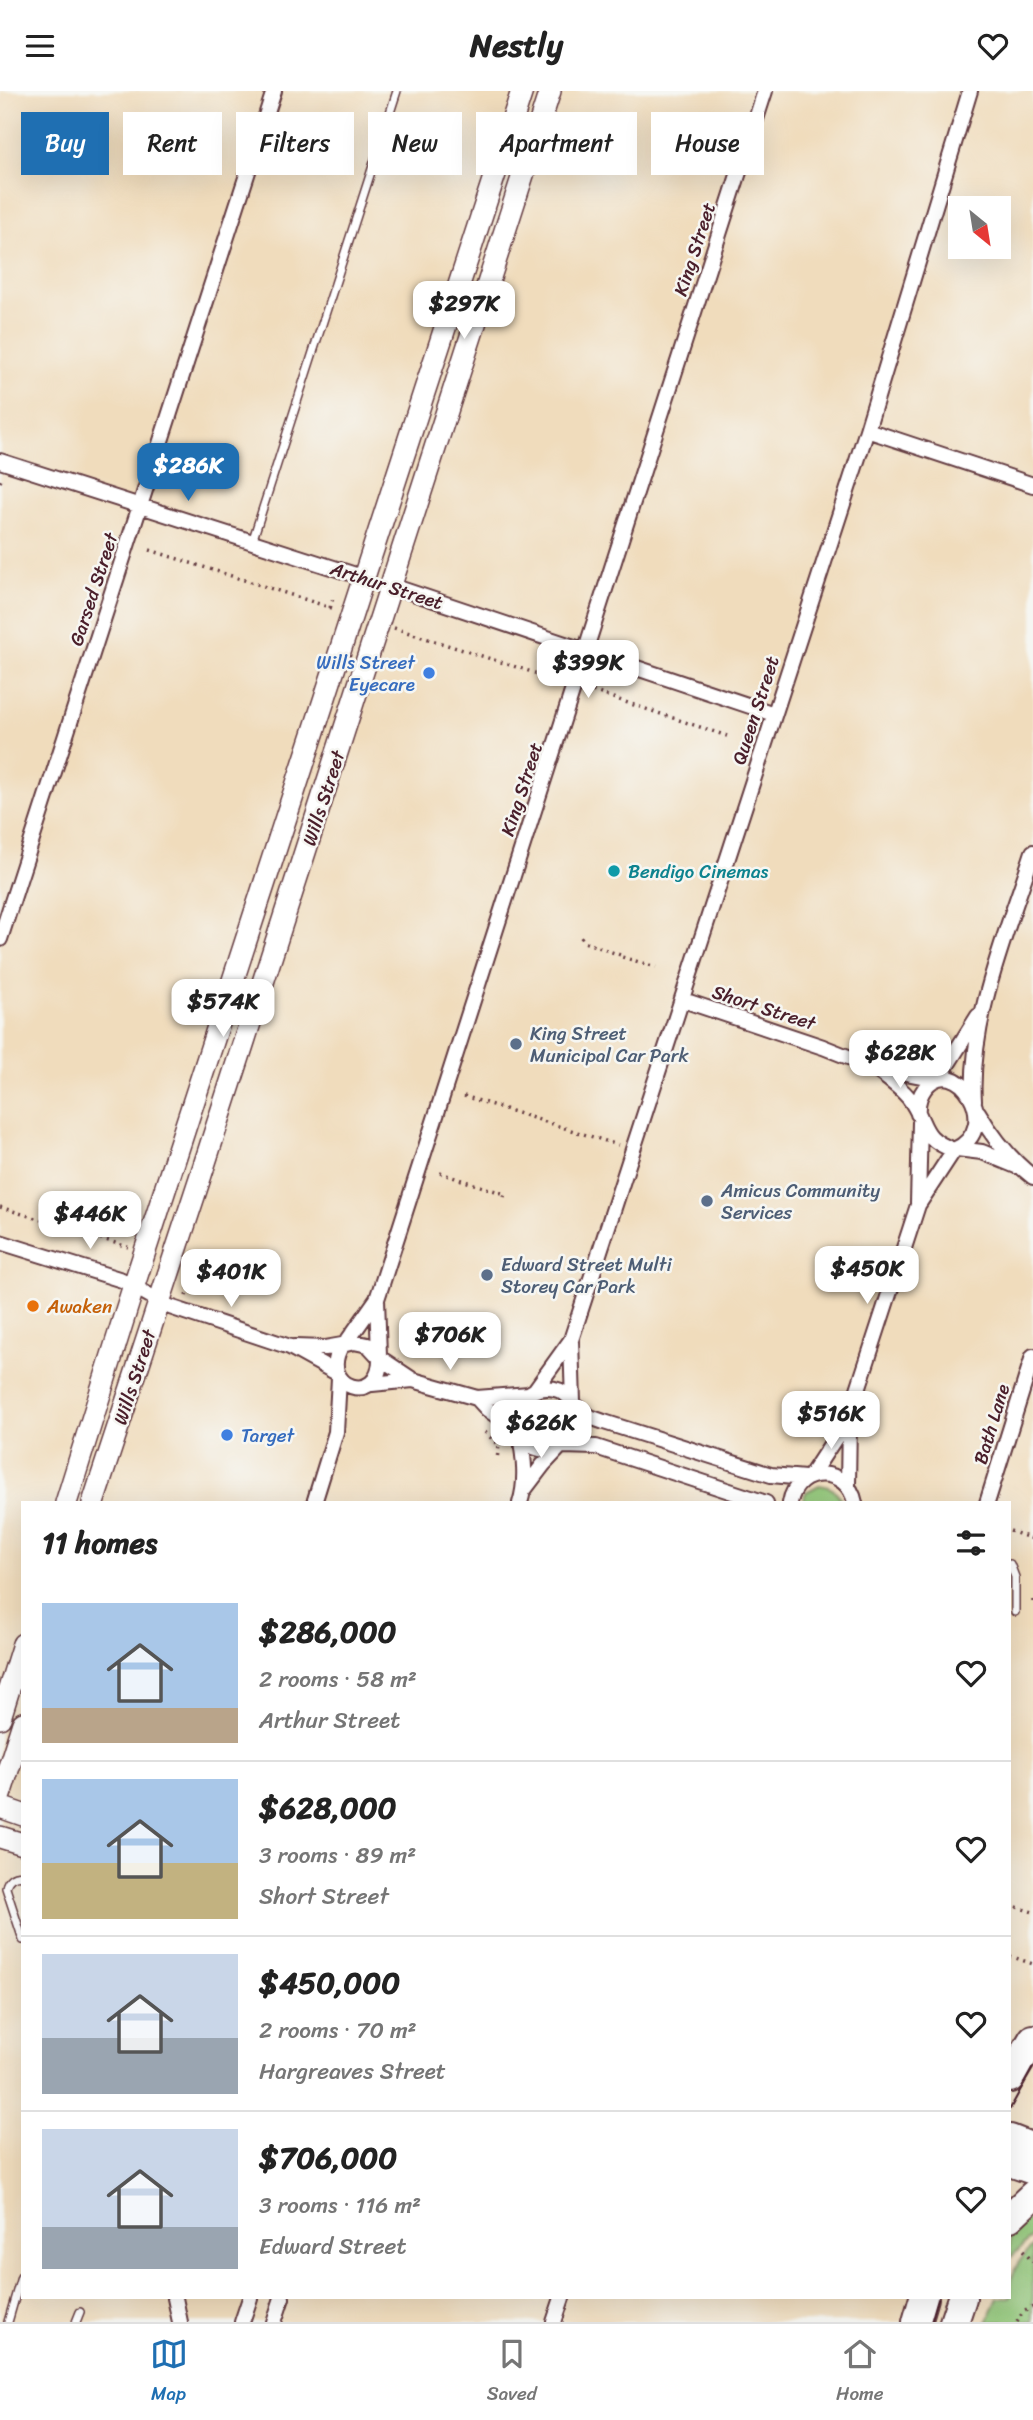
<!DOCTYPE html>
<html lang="en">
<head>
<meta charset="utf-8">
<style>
  :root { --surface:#fff; --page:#f2f2f2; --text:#222; --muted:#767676; --line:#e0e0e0; --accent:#1f6fb2 }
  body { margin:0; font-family:Sriracha,sans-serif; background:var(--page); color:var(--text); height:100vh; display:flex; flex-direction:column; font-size:26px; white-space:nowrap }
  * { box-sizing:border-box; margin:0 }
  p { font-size:23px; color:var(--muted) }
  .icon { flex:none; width:38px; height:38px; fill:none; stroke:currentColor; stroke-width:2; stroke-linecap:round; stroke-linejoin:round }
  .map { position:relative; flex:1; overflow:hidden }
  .drawer { position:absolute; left:21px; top:1410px; width:990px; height:798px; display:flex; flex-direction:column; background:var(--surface); border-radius:0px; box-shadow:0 7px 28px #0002 }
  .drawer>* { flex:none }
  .top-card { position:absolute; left:21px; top:21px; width:992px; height:63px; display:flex; gap:14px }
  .needle { width:46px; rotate:150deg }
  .buttons { position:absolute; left:948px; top:105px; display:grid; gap:14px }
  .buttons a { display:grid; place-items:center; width:63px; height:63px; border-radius:0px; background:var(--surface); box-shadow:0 7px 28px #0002; font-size:35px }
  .price { position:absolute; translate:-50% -60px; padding:0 16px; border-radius:14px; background:#fff; color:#222; font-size:23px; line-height:46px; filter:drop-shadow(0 2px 4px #0008) }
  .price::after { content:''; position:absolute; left:50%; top:42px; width:21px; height:16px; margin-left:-10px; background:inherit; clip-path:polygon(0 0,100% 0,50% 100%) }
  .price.selected { background:var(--accent); color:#fff }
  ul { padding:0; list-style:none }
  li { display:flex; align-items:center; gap:21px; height:175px; padding:0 21px }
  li+li { border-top:2px solid var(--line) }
  li span { display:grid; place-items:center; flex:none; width:196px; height:140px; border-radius:0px; color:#555 }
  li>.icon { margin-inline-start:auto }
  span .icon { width:84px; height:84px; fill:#fffc; stroke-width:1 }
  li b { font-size:30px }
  h2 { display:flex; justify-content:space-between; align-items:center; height:84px; padding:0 21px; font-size:30px }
  .pill { padding:0 24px; border-radius:0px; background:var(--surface); box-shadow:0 7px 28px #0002; font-size:24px; line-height:63px }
  .pill.selected { background:var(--accent); color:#fff }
  header { display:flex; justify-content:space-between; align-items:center; height:91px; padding:0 21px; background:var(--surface); font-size:32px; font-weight:700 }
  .dock { display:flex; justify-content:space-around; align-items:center; height:98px; border-top:2px solid var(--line); background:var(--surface); font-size:19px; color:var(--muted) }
  .dock a { display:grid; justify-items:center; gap:4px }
  .dock .selected { color:var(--accent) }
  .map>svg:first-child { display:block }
  .green { fill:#8fc476; stroke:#6c7250; stroke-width:2 }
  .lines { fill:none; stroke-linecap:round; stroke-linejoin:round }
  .lane-casing { stroke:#633b41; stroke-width:10 }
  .street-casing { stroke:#633b41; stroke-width:18 }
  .secondary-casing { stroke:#633b41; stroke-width:24 }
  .highway-casing { stroke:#633b41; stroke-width:32 }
  .path { stroke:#633b41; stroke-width:3.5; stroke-dasharray:2 5; stroke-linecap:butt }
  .lane { stroke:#fff; stroke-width:7 }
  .street { stroke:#fff; stroke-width:14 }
  .secondary { stroke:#fff; stroke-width:21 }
  .highway { stroke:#fff; stroke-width:28 }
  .tram { stroke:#4a1f2b; stroke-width:2 }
  .shop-dot { fill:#3f7fe0; stroke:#f6f6f2; stroke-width:2.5 }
  .culture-dot { fill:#0f9aa8; stroke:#f6f6f2; stroke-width:2.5 }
  .service-dot { fill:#5c6f8a; stroke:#f6f6f2; stroke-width:2.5 }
  .food-dot { fill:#e8710a; stroke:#f6f6f2; stroke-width:2.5 }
  .labels { text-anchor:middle; stroke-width:5; stroke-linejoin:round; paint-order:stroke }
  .street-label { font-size:19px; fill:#4a1f2b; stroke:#f6f6f2 }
  .shop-label { font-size:19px; fill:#366cbe; stroke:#f6f6f2; text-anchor:end }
  .culture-label { font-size:19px; fill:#0d838f; stroke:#f6f6f2; text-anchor:start }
  .service-label { font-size:19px; fill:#4e5e75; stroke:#f6f6f2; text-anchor:start }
  .food-label { font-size:19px; fill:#c56008; stroke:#f6f6f2; text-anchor:start }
</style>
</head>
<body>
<header><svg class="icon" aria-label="menu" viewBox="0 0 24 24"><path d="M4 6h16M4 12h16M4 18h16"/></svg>Nestly<svg class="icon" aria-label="heart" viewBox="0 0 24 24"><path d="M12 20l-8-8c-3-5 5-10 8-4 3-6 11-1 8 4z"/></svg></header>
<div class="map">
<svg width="1033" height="2231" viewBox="0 0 1033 2231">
  <rect width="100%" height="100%" fill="#f6f6f2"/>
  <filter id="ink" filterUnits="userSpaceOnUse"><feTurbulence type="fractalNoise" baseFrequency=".0143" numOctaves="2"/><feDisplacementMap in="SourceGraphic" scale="14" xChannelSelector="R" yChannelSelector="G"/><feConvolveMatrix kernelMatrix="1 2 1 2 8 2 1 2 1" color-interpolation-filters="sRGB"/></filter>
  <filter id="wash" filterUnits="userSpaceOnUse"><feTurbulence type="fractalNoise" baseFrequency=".00686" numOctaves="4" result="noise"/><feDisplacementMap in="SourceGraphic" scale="28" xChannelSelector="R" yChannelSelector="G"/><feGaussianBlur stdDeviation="1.57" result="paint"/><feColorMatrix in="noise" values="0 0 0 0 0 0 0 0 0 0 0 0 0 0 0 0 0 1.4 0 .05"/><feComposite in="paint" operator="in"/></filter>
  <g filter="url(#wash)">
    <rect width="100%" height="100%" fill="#f0dcbc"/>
    <path class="green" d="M819,1394C831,1395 839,1400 842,1412H802L806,1401Z
      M1033,2122V2145L1010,2167V2145Z
      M1033,2155V2231H987L998,2207H1010C1010,2183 1016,2171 1033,2155Z"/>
  </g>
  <g filter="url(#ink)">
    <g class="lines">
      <defs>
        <path id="lane" d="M252,451L397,0
          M1010,1473L1015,1486V1521
          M23,1785C14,1783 7,1788 6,1797L23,1849
          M8,2231L21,2186
          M76,2231L80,2221"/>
        <path id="street" d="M867,339L1033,394
          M0,370L365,487
          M392,495L774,623
          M0,848L274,0
          M683,909L823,956L871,975L936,988
          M871,975C884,985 898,994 909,1007C928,1032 919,1047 954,1059C1006,1036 955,958 925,997C919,1005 917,1013 918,1023
          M939,987L978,925
          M974,1010C969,928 1008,839 1033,761
          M978,1021C992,1045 1011,1069 1033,1086
          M957,1058L982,1061L1016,1075
          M918,1112L920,1031
          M0,1151L122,1189L170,1216L290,1256L337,1282
          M377,1208L379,1264
          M571,1249L573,1311
          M354,1251L368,1254L380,1267C381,1317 316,1297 342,1254Z
          M346,1252L377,1208L381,1196L765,0
          M294,1256L325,1257L342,1254
          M380,1267L413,1289L477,1307L529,1303
          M372,1293L413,1289
          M516 1328a31 31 0 1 1 62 0a31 31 0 1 1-62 0Z
          M535,1299L571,1249L867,339L970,0
          M477,1307L487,1318L518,1340
          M575,1314L590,1326L604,1331L771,1384L805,1387
          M564,1355L596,1356L766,1412
          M811,1384L849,1326L918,1114L954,1059
          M848,1395L849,1328
          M524,1399L543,1374L560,1356
          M314,1412L336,1341L339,1287
          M520,1412C527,1390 524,1367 520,1345
          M790,1412C796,1374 848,1374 855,1412
          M987,1412L1033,1265
          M175,2207L180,2231
          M242,2231L250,2207
          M274,2231L282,2207
          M554,2231L562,2207"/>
        <path id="secondary" d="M66,1412L134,1194L522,0
          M93,1412L200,1087L550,0
          M0,1627L23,1553
          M0,1704L23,1632
          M0,1716L23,1724
          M0,1746L23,1753"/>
        <path id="highway" d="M1010,1987L1033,1948
          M1010,2048L1033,2057
          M1010,2071L1033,2079
          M1010,2126L1033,2104
          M917,2231L924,2207
          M954,2231L962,2207"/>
      </defs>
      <use href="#lane" class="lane-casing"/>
      <use href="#street" class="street-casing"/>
      <use href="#secondary" class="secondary-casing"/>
      <use href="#highway" class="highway-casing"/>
      <path class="path" d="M0,391L1,389
        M150,459L335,518
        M330,517L333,507
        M394,537L560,590
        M586,598L727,645
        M581,846L584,851L623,865L622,866L656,876
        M464,1005L618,1054
        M440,1082L505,1103L504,1106
        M0,1116L128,1156
        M186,1205L195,1179L189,1177
        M485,1341L499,1355L497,1368
        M1010,1440L1033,1448
        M1033,1509V1516
        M1010,1814L1033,1821
        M1010,1865L1033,1873
        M1023,2160L1033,2171
        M1017,2231L1023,2221L1033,2216"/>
      <use href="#lane" class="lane"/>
      <use href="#street" class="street"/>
      <use href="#secondary" class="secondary"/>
      <use href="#highway" class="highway"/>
      <path class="tram" d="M1010,2018L1033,1976
        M931,2231L938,2207"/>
    </g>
  </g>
  <g class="shop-dot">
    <circle cx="429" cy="582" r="7"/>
    <circle cx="227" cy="1344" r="7"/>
  </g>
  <circle class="culture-dot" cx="614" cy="780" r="7"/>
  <g class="service-dot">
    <circle cx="516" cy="953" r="7"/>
    <circle cx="707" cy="1110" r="7"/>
    <circle cx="487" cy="1184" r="7"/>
  </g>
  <circle class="food-dot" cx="33" cy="1215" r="7"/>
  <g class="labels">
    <g class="street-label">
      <text transform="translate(694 158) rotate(-72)" y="7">King Street</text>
      <text transform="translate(387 494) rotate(18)" y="7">Arthur Street</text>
      <text transform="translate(93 498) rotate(-72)" y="7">Garsed Street</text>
      <text transform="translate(755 619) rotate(-72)" y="7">Queen Street</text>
      <text transform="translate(521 698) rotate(-72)" y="7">King Street</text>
      <text transform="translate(323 707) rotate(-72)" y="7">Wills Street</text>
      <text transform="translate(764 916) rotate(18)" y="7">Short Street</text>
      <text transform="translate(134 1286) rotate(-72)" y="7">Wills Street</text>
      <text transform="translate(991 1333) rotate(-73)" y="7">Bath Lane</text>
    </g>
    <g class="shop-label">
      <text x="415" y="578">Wills Street<tspan x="415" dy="22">Eyecare</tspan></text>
      <text x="241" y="1351" text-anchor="start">Target</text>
    </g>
    <g class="culture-label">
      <text x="628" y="787">Bendigo Cinemas</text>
    </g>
    <g class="service-label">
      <text x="530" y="949">King Street<tspan x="530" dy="22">Municipal Car Park</tspan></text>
      <text x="721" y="1106">Amicus Community<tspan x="721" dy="22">Services</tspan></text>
      <text x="501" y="1180">Edward Street Multi<tspan x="501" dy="22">Storey Car Park</tspan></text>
    </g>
    <g class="food-label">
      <text x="47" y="1222">Awaken</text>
    </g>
  </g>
</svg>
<div class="buttons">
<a><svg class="needle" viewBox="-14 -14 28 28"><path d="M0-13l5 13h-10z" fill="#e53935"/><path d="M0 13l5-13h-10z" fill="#767676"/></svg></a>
</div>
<b class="price" style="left:464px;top:250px">$297K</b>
<b class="price selected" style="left:188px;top:412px">$286K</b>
<b class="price" style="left:588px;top:609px">$399K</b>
<b class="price" style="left:223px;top:948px">$574K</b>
<b class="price" style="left:900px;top:999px">$628K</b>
<b class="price" style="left:90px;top:1160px">$446K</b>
<b class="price" style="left:867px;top:1215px">$450K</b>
<b class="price" style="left:231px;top:1218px">$401K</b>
<b class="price" style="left:450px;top:1281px">$706K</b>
<b class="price" style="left:831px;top:1360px">$516K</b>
<b class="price" style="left:541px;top:1369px">$626K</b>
<div class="top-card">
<a class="pill selected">Buy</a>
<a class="pill">Rent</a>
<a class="pill">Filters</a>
<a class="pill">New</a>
<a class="pill">Apartment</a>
<a class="pill">House</a>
</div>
<section class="drawer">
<h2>11 homes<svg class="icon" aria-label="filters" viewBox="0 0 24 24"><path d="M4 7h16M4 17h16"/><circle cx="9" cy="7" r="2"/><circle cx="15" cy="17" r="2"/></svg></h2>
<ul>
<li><span style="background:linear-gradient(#a9c7e8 75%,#b9a48a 0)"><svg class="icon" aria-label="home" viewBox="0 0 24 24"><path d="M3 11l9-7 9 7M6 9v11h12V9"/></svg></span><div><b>$286,000</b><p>2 rooms · 58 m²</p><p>Arthur Street</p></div><svg class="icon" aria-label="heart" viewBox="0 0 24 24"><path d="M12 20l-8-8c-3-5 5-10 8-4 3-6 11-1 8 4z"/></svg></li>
<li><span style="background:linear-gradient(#a9c7e8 60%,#c2b280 0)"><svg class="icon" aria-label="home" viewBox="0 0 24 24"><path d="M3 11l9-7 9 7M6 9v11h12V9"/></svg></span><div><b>$628,000</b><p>3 rooms · 89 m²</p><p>Short Street</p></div><svg class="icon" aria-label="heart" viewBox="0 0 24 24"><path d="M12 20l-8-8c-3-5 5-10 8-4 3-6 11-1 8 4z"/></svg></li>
<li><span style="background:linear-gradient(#c9d6e8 60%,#9aa5b1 0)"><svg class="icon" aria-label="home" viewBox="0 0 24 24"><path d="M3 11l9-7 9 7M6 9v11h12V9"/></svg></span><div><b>$450,000</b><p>2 rooms · 70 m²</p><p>Hargreaves Street</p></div><svg class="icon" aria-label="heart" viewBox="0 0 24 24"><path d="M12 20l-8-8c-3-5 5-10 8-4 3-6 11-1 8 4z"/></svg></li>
<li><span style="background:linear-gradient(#c9d6e8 70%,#9aa5b1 0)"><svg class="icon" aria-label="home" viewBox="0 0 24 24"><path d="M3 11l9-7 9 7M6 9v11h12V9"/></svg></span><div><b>$706,000</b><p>3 rooms · 116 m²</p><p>Edward Street</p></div><svg class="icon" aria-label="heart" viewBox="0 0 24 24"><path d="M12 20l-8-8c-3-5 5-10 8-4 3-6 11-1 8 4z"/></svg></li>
</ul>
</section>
</div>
<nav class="dock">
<a class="selected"><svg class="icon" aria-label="map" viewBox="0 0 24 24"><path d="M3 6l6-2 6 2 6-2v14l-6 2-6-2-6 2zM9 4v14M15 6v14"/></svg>Map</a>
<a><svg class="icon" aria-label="saved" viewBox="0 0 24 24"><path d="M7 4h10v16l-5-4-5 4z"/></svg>Saved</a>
<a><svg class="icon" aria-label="home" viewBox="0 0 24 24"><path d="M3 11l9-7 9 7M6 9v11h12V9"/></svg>Home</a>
</nav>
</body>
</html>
